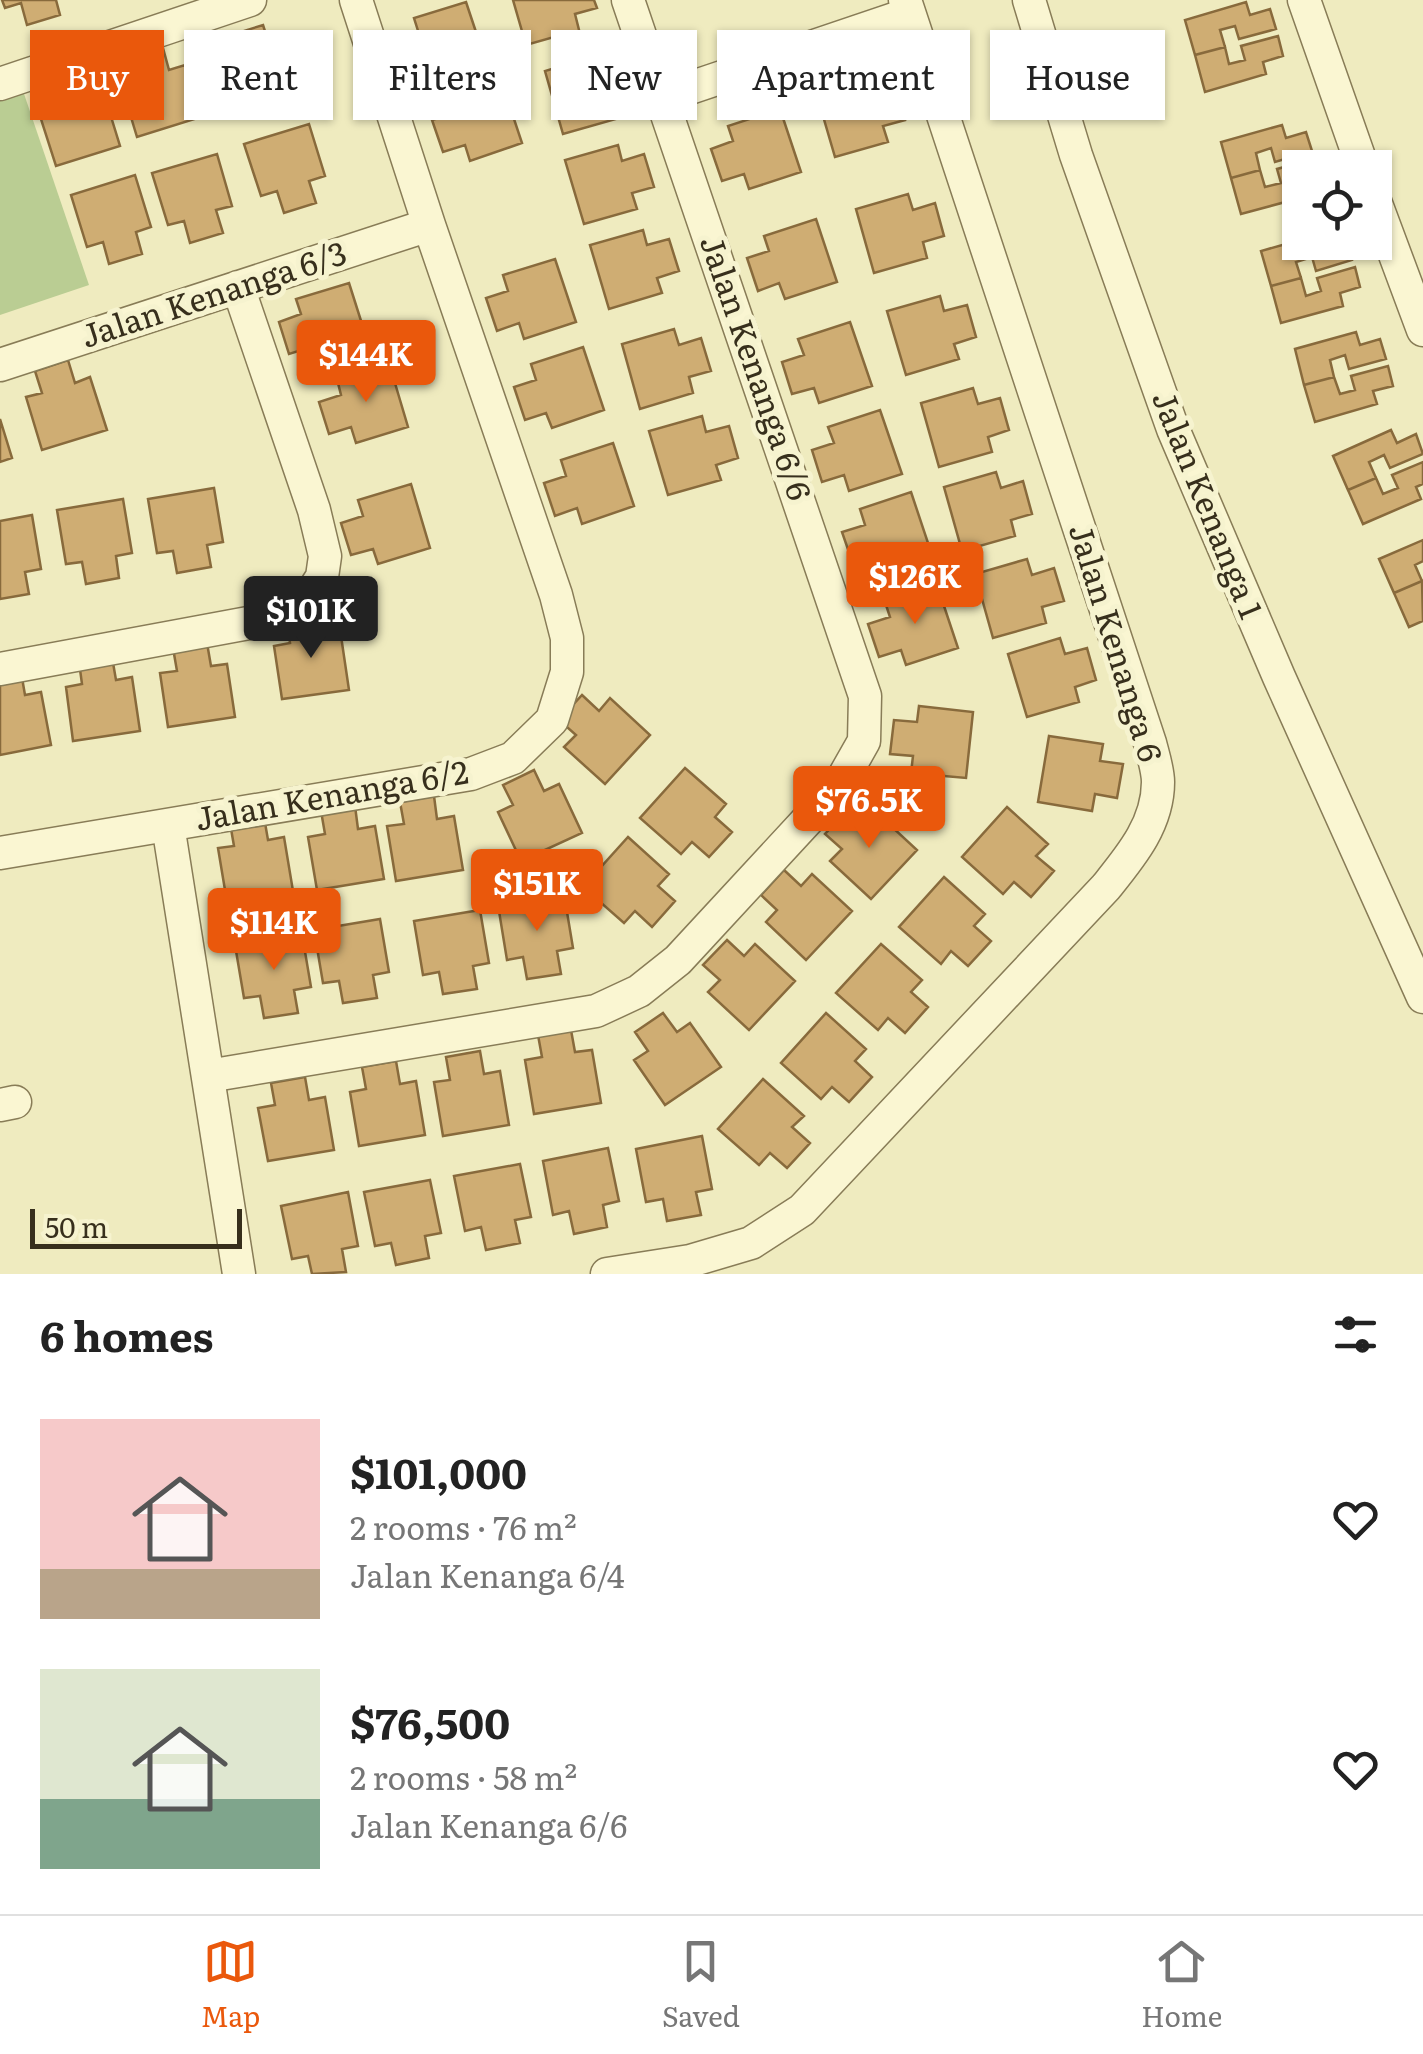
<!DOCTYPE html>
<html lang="en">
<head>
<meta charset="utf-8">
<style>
  :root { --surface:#fff; --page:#f6f6f6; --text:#222; --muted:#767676; --line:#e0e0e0; --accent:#ea580c }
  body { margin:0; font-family:Literata,serif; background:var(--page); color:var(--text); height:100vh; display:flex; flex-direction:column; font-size:38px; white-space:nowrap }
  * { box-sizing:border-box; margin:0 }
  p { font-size:32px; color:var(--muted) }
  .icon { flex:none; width:55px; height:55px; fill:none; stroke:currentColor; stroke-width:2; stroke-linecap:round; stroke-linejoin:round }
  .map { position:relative; height:1274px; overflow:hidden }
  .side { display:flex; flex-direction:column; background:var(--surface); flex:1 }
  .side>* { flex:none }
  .hud { position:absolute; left:30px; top:30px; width:1365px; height:90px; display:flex; gap:20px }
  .tools { position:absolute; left:1282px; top:150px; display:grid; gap:20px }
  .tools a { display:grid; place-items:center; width:110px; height:110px; border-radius:0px; background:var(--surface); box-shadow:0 2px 8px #0004; font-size:50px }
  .scale { position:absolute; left:30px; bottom:25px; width:212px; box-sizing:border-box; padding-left:10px; border:5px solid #372f1c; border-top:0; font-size:28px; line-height:35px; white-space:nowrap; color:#372f1c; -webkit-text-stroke:8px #f6f3cf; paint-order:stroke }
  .price { position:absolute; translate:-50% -85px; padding:0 22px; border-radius:10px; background:var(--accent); color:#fff; font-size:32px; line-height:65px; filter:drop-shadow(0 2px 5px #0008) }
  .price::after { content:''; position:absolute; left:50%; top:60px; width:30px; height:22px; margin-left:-15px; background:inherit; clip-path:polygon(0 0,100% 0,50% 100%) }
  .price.on { background:#222; color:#fff }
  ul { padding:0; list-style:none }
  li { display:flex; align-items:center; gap:30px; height:250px; padding:0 40px }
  li span { display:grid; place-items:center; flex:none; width:280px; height:200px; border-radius:0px; color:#555 }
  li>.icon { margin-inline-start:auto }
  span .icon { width:120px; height:120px; fill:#fffc; stroke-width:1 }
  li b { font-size:42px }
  h2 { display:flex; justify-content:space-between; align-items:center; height:120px; padding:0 40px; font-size:42px }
  .pill { padding:0 35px; border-radius:0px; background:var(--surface); box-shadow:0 2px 8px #0004; font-size:35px; line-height:90px }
  .pill.on { background:var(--accent); color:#fff }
  .tab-bar { display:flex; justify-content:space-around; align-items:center; height:140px; border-top:2px solid var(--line); background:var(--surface); font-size:28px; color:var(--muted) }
  .tab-bar a { display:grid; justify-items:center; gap:5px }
  .tab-bar .on { color:var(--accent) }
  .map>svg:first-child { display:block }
  .green { fill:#bacd93 }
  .building { fill:#cfad73; stroke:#886a3c; stroke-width:2.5 }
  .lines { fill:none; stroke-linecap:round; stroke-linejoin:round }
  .street-casing { stroke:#887c57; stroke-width:35 }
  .street { stroke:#faf6d2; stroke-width:32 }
  .labels { text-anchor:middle; stroke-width:10; stroke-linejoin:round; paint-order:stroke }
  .street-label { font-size:32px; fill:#372f1c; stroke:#f6f3cf }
</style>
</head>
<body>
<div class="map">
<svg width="1423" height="1274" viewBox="0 0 1423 1274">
  <rect width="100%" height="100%" fill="#efebbf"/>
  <path class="green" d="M21,85L89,285L0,315V92Z"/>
  <path class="building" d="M2,0H56L60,15L27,25L21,3L5,8Z
    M513,0H594L597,8L575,14L579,30L526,45Z
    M466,2L487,65L435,82L430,66L408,74L397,41L419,34L414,18Z
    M1246,2L1250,15L1270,9L1276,29L1239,39L1235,26L1220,30L1225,47L1195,55L1185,20Z
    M263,25L270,47L286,42L302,94L238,114L222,61L237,57L231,35Z
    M1278,36L1283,56L1263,62L1266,74L1205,92L1195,55L1225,47L1229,64L1245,60L1241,46Z
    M163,48L169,70L185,65L201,117L137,137L121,84L137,79L130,58Z
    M597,55L602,71L624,65L633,97L612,104L616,119L563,134L545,71Z
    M81,77L88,99L104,94L120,146L56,166L39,113L55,109L48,87Z
    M869,77L873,93L896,87L905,120L883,126L888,142L835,157L816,92Z
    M501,80L522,143L470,161L465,145L443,152L432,120L455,113L449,97Z
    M780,109L801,172L749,189L744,174L722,181L711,149L733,141L728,126Z
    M309,124L325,176L309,181L316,203L284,213L277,191L261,196L244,144Z
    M1282,125L1286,138L1306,132L1312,151L1275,162L1271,148L1256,153L1260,170L1231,178L1221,142Z
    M618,145L622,161L644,154L654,187L632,193L637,209L584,224L565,160Z
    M217,154L232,206L216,210L223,233L190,243L184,221L168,225L152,173Z
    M1314,159L1317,168H1300V198L1241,214L1231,178L1260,170L1265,187L1281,183L1277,169Z
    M135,175L151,227L136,232L142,254L109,264L103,242L87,247L71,195Z
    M908,194L913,210L935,203L944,236L923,242L927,258L874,273L856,209Z
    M816,219L837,282L785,299L779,283L758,291L747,258L769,251L764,236Z
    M643,230L647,245L669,239L679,271L657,278L662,293L609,309L590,245Z
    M1300,240V242H1325L1327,246L1348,242L1352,260L1316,271L1312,257L1296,262L1301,278L1271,286L1261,251Z
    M555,259L576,322L524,339L519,323L497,331L486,298L508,291L503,275Z
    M1355,267L1360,287L1340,293L1343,306L1281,323L1271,286L1301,278L1306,296L1321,291L1317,278Z
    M349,283L369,346L316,363L311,347L289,354L279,322L301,314L296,299Z
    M940,296L944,311L967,305L976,337L954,344L959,359L906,375L887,311Z
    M850,322L872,386L819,403L814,388L792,394L782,362L804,355L798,339Z
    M674,329L679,345L701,338L711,371L689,377L693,393L640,409L622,344Z
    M1356,332L1360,345L1380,339L1386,359L1349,369L1345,355L1330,360L1334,377L1304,385L1295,349Z
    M583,347L604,410L552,428L546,413L525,420L514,387L536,380L531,364Z
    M68,360L75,383L90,377L107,430L42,450L26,397L42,393L35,371Z
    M389,363L408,427L356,443L351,427L329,434L319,402L341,395L337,379Z
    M1388,366L1393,386L1373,391L1377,404L1315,422L1304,385L1334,377L1340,394L1355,390L1351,376Z
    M973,388L978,404L1000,398L1009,430L988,437L992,452L939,467L921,403Z
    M880,410L902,474L849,491L844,475L822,482L812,450L834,443L828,427Z
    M702,416L706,432L729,426L738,458L716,465L721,480L668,495L649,431Z
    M0,419L12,458L0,462Z
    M1391,430L1397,443L1416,434L1423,454L1390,468L1384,455L1369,462L1376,478L1348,490L1333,456Z
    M613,443L634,506L582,524L577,508L555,516L544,483L566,476L561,460Z
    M1423,462V484L1416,487L1421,499L1363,524L1348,490L1376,478L1383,494L1398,488L1392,475Z
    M996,472L1001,488L1023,481L1032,514L1011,520L1015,536L962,551L944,487Z
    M411,484L430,548L378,564L373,549L351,555L341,523L363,516L358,500Z
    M214,488L223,542L207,545L211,567L177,573L173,551L157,553L148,499Z
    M911,492L932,555L880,573L875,557L853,564L842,532L865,525L860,509Z
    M123,499L132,553L116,556L119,578L86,584L82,562L66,564L57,510Z
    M32,515L41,569L25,572L29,594L0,599V521Z
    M1423,540V561L1415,565L1422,581L1394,593L1379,559Z
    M1027,559L1032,575L1054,568L1064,601L1042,607L1046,623L993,638L975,574Z
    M1422,581L1423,621L1409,627L1394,593Z
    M937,585L958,648L906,665L901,650L879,657L868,624L890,617L885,602Z
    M321,616L325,638L341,636L349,690L282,699L274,646L290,643L287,621Z
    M1060,638L1065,654L1087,648L1096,680L1075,687L1079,702L1027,717L1008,654Z
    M207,643L211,666L227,664L235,717L168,727L160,673L177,671L173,648Z
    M112,657L116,680L132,677L140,731L73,741L66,687L82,684L79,662Z
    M21,672L25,695L41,692L51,745L0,755V676Z
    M582,695L599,711L610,698L650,735L605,784L564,747L576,735L559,720Z
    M919,706L973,712L966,778L911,773L913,756L890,754L894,720L917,722Z
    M1049,736L1103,744L1100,761L1123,764L1117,798L1095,794L1092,811L1038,802Z
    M685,768L726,804L715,817L732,832L709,857L692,842L681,854L640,818Z
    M534,770L544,791L559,784L582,833L521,861L498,812L513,805L503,785Z
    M434,796L437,819L454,816L463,870L396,881L387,826L404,824L400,802Z
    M355,806L358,829L375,826L384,879L317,890L308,837L325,834L321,811Z
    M1007,807L1048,844L1036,856L1054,871L1031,897L1014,882L1003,894L962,857Z
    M849,809L866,824L877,813L917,850L871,899L830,861L842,849L825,834Z
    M264,817L268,840L284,837L293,891L227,902L218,848L234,846L230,823Z
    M628,837L669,874L658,886L675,901L652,927L635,911L624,923L583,887Z
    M784,870L801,886L812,874L852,911L806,960L766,922L777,910L761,895Z
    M944,877L985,914L974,926L991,941L968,966L951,951L941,964L899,927Z
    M564,894L573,948L557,951L561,974L527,979L523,957L507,960L498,905Z
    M480,910L489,963L473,966L477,989L443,994L439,972L423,975L414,921Z
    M380,919L389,972L373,975L377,998L343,1003L339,981L323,983L314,930Z
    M302,934L311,987L294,990L298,1013L264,1018L260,996L244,998L235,945Z
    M727,940L744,956L755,944L795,981L749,1030L708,992L720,980L703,965Z
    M881,944L922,980L911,992L928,1007L905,1033L888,1018L878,1030L836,993Z
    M663,1013L677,1032L690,1023L721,1067L665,1105L634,1060L648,1051L635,1032Z
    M826,1013L866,1049L855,1061L872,1077L849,1102L832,1087L821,1099L781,1063Z
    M571,1030L575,1052L592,1050L601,1103L534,1114L525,1060L542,1057L538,1035Z
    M480,1051L484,1074L500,1071L509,1125L443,1136L434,1082L450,1080L446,1057Z
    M396,1061L400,1084L416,1081L425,1135L359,1146L350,1092L366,1089L362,1067Z
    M305,1077L309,1100L325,1097L334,1150L268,1161L258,1108L275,1105L271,1083Z
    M763,1079L804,1116L792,1127L810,1143L787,1168L770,1153L759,1165L718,1129Z
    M702,1136L712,1189L696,1192L701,1215L667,1221L663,1199L646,1202L636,1149Z
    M608,1148L619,1201L603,1205L607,1227L574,1234L569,1211L553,1215L543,1161Z
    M520,1164L531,1217L515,1220L520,1243L486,1250L481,1227L465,1231L454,1176Z
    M430,1180L441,1233L425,1236L429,1258L396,1265L391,1243L375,1246L364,1192Z
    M348,1192L358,1246L342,1249L346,1272L312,1274L308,1256L292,1259L281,1206Z"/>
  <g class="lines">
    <defs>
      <path id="street" d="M1029,0L1076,155L1173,429L1279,677L1423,997
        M1304,0L1363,168
        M0,84L250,0
        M663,97L909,14
        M1375,201L1423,330
        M0,365L429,225
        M0,669L281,617L308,599L322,577L325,556L314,510L238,287
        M168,825L239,1274
        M0,853L471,774L513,758L552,720L567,672V638L556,595L429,225L356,0
        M208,1076L596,1011L639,991L678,960L838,787L864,741L865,696L628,0
        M0,1105L15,1102
        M607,1274L690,1261L751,1243L802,1210L1106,887C1131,856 1158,824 1158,782C1158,770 1153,755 1150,743L905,0"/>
    </defs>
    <use href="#street" class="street-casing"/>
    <use href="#street" class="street"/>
  </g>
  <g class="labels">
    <g class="street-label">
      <text transform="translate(214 295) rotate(-18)" y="11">Jalan Kenanga 6/3</text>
      <text transform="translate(755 368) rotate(71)" y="11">Jalan Kenanga 6/6</text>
      <text transform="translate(1207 505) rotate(68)" y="11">Jalan Kenanga 1</text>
      <text transform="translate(1115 643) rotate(73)" y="11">Jalan Kenanga 6</text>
      <text transform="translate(332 796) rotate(-10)" y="11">Jalan Kenanga 6/2</text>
    </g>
  </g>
</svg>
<div class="tools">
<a><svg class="icon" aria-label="locate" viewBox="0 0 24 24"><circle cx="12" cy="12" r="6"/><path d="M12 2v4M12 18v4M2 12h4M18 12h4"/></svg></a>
</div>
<div class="scale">50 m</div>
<b class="price" style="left:366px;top:405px">$144K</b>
<b class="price" style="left:915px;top:627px">$126K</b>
<b class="price on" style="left:311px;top:661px">$101K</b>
<b class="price" style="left:869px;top:851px">$76.5K</b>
<b class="price" style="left:537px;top:934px">$151K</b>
<b class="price" style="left:274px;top:973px">$114K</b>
<div class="hud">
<a class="pill on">Buy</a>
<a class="pill">Rent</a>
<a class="pill">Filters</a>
<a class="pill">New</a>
<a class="pill">Apartment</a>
<a class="pill">House</a>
</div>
</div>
<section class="side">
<h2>6 homes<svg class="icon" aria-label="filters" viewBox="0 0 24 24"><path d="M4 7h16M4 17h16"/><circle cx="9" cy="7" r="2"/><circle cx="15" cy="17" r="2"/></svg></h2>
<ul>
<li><span style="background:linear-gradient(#f6c9c9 75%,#b9a48a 0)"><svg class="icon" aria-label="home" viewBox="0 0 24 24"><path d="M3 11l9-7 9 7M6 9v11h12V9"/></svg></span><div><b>$101,000</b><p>2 rooms · 76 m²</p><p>Jalan Kenanga 6/4</p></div><svg class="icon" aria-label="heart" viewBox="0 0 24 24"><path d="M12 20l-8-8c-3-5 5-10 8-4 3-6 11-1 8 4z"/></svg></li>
<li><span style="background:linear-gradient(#dfe7d0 65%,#7fa58c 0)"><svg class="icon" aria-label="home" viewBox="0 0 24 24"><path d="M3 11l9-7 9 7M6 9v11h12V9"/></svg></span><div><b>$76,500</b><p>2 rooms · 58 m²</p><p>Jalan Kenanga 6/6</p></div><svg class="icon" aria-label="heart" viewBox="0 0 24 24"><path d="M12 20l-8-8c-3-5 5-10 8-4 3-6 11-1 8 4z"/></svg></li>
</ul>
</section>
<nav class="tab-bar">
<a class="on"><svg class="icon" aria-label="map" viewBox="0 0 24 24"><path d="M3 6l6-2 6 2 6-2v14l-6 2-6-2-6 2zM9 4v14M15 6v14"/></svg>Map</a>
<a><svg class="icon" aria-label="saved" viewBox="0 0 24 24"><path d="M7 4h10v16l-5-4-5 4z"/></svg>Saved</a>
<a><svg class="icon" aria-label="home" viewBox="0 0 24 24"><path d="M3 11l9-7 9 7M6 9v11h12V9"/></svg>Home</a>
</nav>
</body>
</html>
